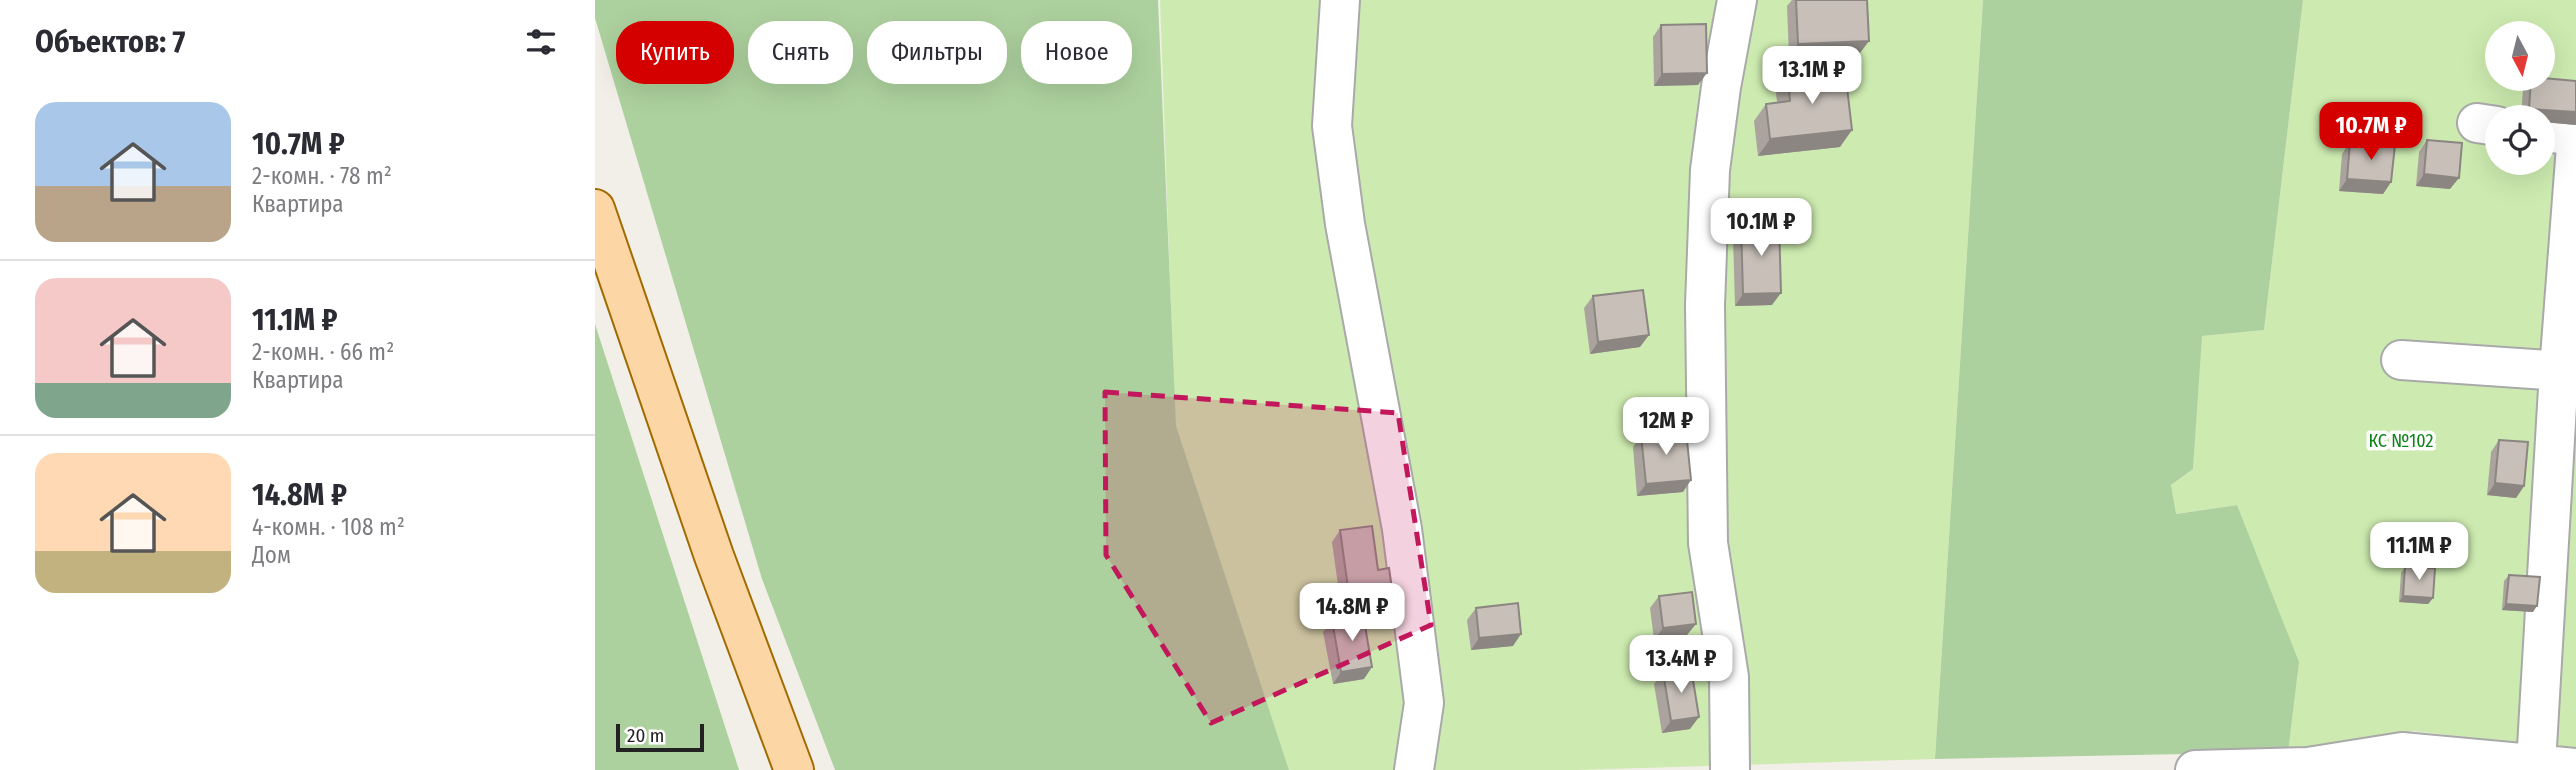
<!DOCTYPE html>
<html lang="ru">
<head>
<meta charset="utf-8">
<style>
  :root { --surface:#fff; --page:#f7f7f7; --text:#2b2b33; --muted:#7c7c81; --line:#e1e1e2; --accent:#d40000 }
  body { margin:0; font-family:"Fira Sans Condensed",sans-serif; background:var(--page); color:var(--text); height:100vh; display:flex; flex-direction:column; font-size:26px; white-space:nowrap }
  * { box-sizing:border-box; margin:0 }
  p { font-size:23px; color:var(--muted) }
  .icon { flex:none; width:38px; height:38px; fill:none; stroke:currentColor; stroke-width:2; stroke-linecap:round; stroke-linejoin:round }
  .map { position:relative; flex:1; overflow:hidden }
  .sheet { display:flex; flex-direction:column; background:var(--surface); width:595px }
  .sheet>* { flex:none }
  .banner { position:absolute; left:21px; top:21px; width:665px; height:63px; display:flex; gap:14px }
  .needle { width:46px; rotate:173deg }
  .buttons { position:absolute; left:1890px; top:21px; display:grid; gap:14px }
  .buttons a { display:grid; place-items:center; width:70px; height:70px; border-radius:50%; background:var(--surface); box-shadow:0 7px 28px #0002; font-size:35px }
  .scale { position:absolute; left:21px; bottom:18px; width:88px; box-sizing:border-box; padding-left:7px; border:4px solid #222; border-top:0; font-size:19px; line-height:24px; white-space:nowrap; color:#222; -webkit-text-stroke:5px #fff; paint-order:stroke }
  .price { position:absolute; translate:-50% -60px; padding:0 16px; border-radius:14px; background:#fff; color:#222; font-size:23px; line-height:46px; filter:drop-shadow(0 2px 4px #0008) }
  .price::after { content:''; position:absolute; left:50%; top:42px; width:21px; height:16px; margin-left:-10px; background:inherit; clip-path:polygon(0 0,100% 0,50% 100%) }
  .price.current { background:var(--accent); color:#fff }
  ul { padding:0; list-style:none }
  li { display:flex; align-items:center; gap:21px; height:175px; padding:0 35px }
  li+li { border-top:2px solid var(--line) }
  li span { display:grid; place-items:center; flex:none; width:196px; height:140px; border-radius:21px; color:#555 }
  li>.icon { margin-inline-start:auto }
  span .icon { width:84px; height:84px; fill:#fffc; stroke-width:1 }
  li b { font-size:30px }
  h2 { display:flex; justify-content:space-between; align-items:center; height:84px; padding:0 35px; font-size:30px }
  .tag { padding:0 24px; border-radius:28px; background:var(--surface); box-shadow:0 7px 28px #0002; font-size:24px; line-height:63px }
  .tag.current { background:var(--accent); color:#fff }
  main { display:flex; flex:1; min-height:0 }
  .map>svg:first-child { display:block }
  .grass { fill:#cdebb0; fill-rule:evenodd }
  .forest { fill:#add19e }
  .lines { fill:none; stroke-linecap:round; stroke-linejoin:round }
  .minor-casing { stroke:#a9a9a9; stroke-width:42 }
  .major-casing { stroke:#a06b00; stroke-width:42 }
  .minor { stroke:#fff; stroke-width:38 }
  .major { stroke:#fcd6a4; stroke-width:38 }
  .wall { fill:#aba49e }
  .shaded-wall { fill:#8b8681 }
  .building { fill:#c7bfb8; stroke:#8b8681; stroke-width:2 }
  .marked { fill:#c2185b; fill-opacity:0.2; stroke:#c2185b; stroke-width:5; stroke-dasharray:14 9; stroke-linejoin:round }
  .labels { text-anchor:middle; stroke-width:7; stroke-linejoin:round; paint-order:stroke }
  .park-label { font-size:18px; fill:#0c8416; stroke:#fff }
</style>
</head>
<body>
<main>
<section class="sheet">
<h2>Объектов: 7<svg class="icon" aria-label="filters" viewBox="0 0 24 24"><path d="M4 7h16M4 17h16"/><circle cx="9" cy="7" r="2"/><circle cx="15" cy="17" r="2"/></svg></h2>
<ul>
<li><span style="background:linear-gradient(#a9c7e8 60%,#b9a48a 0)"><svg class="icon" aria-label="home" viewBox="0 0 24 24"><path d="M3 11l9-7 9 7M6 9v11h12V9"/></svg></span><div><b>10.7M ₽</b><p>2-комн. · 78 m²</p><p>Квартира</p></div></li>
<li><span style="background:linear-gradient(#f6c9c9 75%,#7fa58c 0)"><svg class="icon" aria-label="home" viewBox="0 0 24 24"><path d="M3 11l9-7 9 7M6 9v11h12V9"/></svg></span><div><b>11.1M ₽</b><p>2-комн. · 66 m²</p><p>Квартира</p></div></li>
<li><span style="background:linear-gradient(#ffd9b3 70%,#c2b280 0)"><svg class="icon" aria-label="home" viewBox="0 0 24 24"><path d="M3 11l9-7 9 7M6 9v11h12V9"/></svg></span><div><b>14.8M ₽</b><p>4-комн. · 108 m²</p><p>Дом</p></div></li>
</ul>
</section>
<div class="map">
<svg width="1981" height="770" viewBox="0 0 1981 770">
  <rect width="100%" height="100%" fill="#f2efe9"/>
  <path class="grass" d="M565,0H1388L1340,759L982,770H694L580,426Z
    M1708,0H1981V750L1819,731L1693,752L1642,505L1580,514L1576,485L1598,469L1606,336L1669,330ZM1902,33H1948V79H1902ZM1902,117H1948V163H1902Z"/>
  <path class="forest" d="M0,0H563L581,426L694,770H240L167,579L0,18Z
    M1388,0H1708L1669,330L1607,336L1598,469L1576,485L1581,514L1642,505L1704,662L1693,752L1340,759Z
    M0,324L144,770H0Z"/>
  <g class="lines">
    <defs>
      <path id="minor" d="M745,0L737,126L750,224L807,529L829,703L819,770
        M1882,123L1902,126
        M1948,132L1981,136
        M1806,360L1981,372
        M1941,764L1964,371L1981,146
        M1135,770L1134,677L1113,543L1110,305L1115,170L1126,87L1142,0
        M1600,770L1713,767L1807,752L1981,768"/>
      <path id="major" d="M0,209L119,556L199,770"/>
    </defs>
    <use href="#minor" class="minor-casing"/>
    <use href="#major" class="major-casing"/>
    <use href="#minor" class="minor"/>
    <use href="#major" class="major"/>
  </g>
  <path class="wall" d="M1197,0H1201L1265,53L1194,56L1192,6Z
    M1066,25L1103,85L1059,86L1058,37Z
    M1193,76L1245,147L1163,156L1159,121L1171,104L1182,102L1181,93Z
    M1935,79L1981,81V125L1948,122V117H1926L1928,89Z
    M1832,140L1855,189L1821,186L1824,152Z
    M1755,142L1796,182L1788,194L1744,191L1747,154Z
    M1146,224L1177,305L1140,306L1138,236Z
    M998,296L1045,347L995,354L989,308Z
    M1046,435L1088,492L1042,496L1038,447Z
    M1904,440L1929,486L1921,498L1892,495L1896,452Z
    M745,530L783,570L797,589L789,601L746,607L737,542Z
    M1810,567L1838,598L1833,604L1804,602L1806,573Z
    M1914,575L1938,612L1907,610L1909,581Z
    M1064,596L1092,635L1059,640L1055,608Z
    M881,608L918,646L876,650L872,620Z
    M737,620L769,679L738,684L728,632Z
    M1068,672L1095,729L1067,733L1059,684Z"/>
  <path class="shaded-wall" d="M1274,41L1265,53L1194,56L1203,44Z
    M1112,73L1103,85L1059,86L1067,74Z
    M1934,109L1981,112V125L1948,122V117H1928Z
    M1257,130L1245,147L1163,156L1175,139Z
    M1829,174L1864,178L1855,189L1821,186Z
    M1752,179L1796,182L1788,194L1744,191Z
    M1186,293L1177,305L1140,306L1148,294Z
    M1054,335L1045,347L995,354L1003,342Z
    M1096,480L1088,492L1042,496L1051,484Z
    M1900,483L1929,486L1921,498L1892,495Z
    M797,589L789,601L746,607L754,595Z
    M1808,596L1838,598L1833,604L1804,602Z
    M1911,604L1942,606L1938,612L1907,610Z
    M1101,624L1092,635L1059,640L1068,628Z
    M926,634L918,646L876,650L884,638Z
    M777,667L769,679L738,684L746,672Z
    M1104,717L1095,729L1067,733L1076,721Z"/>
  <path class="building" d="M1201,0H1272L1274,41L1203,44Z
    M1111,24L1112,73L1067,74L1066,25Z
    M1250,70L1257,130L1175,139L1171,104L1195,101L1193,76Z
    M1948,78L1981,81V112L1934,109L1936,79H1948Z
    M1832,140L1867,143L1864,178L1829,174Z
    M1755,142L1800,145L1796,182L1752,179Z
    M1184,223L1186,293L1148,294L1146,224Z
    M1048,290L1054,335L1003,342L998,296Z
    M1091,430L1096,480L1051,484L1046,435Z
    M1904,440L1933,442L1929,486L1900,483Z
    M777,526L783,570L794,568L797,589L754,595L745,530Z
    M1810,567L1840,568L1838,598L1808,596Z
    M1914,575L1945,577L1942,606L1911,604Z
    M1097,592L1101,624L1068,628L1064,596Z
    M923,603L926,634L884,638L881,608Z
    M768,614L777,667L746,672L737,620Z
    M1096,668L1104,717L1076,721L1068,672Z"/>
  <path class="marked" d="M510,392L803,413L836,625L616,723L511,555Z"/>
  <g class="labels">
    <g class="park-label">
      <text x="1806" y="447">КС №102</text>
    </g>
  </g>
</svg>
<div class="buttons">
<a><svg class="needle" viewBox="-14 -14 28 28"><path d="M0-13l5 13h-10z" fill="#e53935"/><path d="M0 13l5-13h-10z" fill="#7c7c81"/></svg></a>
<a><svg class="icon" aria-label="locate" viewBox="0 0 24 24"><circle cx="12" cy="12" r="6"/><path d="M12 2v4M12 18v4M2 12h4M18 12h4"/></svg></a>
</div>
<div class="scale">20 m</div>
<b class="price" style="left:1217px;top:106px">13.1M ₽</b>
<b class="price current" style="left:1776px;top:162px">10.7M ₽</b>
<b class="price" style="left:1166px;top:258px">10.1M ₽</b>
<b class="price" style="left:1071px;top:457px">12M ₽</b>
<b class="price" style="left:1824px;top:582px">11.1M ₽</b>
<b class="price" style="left:757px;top:643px">14.8M ₽</b>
<b class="price" style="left:1086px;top:695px">13.4M ₽</b>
<div class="banner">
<a class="tag current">Купить</a>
<a class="tag">Снять</a>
<a class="tag">Фильтры</a>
<a class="tag">Новое</a>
</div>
</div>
</main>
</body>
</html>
